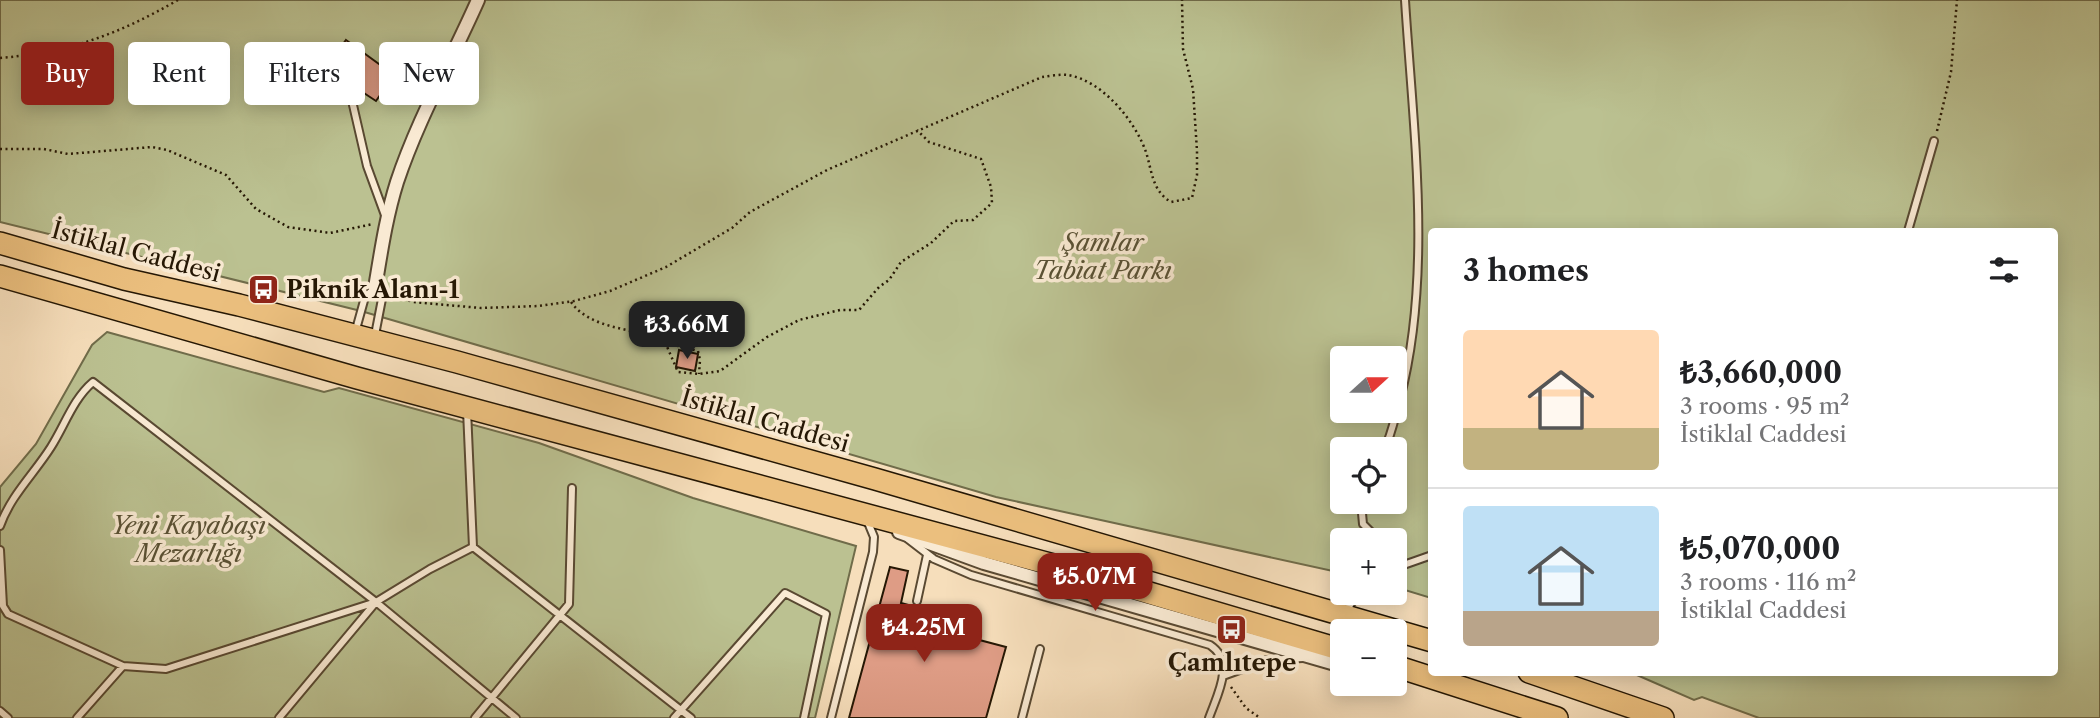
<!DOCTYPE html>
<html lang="en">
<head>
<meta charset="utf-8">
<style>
  :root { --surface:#fff; --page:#f2f2f2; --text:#202124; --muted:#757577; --line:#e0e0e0; --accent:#8f2418 }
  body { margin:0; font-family:"Libre Caslon Text",serif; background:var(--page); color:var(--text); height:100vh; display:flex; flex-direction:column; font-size:26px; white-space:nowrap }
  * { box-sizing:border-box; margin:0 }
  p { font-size:23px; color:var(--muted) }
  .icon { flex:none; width:38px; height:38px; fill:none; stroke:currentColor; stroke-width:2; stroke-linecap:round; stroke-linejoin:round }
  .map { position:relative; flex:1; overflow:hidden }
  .sheet { position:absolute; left:1428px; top:228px; width:630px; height:448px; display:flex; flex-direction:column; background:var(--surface); border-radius:7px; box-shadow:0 4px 18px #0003 }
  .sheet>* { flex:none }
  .hud { position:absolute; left:21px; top:42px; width:665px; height:63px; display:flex; gap:14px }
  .needle { width:46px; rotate:69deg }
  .buttons { position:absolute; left:1330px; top:346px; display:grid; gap:14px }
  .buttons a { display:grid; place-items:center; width:77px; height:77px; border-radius:7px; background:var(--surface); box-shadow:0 4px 18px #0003; font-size:35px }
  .price { position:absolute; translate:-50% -60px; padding:0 16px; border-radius:14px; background:var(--accent); color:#fff; font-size:23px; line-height:46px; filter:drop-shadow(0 2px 4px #0008) }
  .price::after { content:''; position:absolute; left:50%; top:42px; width:21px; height:16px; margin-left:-10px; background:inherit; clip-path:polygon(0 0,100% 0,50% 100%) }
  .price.current { background:#222; color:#fff }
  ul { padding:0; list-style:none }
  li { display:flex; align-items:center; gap:21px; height:175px; padding:0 35px }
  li+li { border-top:2px solid var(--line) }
  li span { display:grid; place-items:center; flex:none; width:196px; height:140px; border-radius:7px; color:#555 }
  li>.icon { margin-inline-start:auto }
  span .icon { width:84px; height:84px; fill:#fffc; stroke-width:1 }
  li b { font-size:30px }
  h2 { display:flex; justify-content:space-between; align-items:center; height:84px; padding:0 35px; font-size:30px }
  .chip { padding:0 24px; border-radius:7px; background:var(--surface); box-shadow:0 4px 18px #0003; font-size:24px; line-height:63px }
  .chip.current { background:var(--accent); color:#fff }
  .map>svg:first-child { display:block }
  .green { fill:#bbc191; stroke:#706c4a; stroke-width:2; fill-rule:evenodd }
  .building { fill:#de9c85; stroke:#251704; stroke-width:2 }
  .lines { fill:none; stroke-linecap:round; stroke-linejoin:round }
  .lane-casing { stroke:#594932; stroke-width:10 }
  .street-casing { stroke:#594932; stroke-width:16 }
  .primary-casing { stroke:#251704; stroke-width:24 }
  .path { stroke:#251704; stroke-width:2.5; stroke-dasharray:2 3.5; stroke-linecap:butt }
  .lane { stroke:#f9ead3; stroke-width:6 }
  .street { stroke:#f9ead3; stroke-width:12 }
  .primary { stroke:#ebbf7e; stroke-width:21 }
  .labels { text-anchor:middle; stroke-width:7; stroke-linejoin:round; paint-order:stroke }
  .park-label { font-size:24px; font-style:italic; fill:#5a5235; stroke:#f9ead3 }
  .street-label { font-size:24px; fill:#251704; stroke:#f9ead3 }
  .poi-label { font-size:24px; font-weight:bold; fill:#251704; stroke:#f9ead3; text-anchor:start }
</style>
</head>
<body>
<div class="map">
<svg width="2100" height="718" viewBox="0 0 2100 718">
  <rect width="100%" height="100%" fill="#f6debb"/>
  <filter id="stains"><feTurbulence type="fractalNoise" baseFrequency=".00286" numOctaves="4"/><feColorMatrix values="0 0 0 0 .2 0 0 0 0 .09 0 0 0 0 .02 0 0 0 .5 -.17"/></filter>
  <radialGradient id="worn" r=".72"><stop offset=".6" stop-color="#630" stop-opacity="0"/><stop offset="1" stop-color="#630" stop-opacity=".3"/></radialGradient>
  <path class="green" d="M0,0H2100V718H1759L1702,697L1694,700L1630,672H2054V231H1432L1431,598L1395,587V541H1342V573L996,497L361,311L0,222ZM1342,359H1395V411H1342ZM1342,450H1395V502H1342Z
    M107,332L324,392L339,388L539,443L693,498L856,546L815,718H0V487L36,444L92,345Z"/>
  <path class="building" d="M346,40L394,75L376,101L326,68Z
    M679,350L698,354L695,371L676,367Z
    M890,567L908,571L901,603L972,622L968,637L1006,647L986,718H849Z"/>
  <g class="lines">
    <defs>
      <path id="lane" d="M317,68L350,92L367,166L386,218
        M1908,231L1934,141
        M355,333L365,297L375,288L382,299L375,335
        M1384,450C1392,434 1395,416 1400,399C1433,274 1413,128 1405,0
        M1361,502L1363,524L1380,541
        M0,526C11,495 34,474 51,447C65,425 73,399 93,382L376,602
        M908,539L934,559L971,575L1210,645C1236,662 1217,695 1209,718
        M473,547L691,718
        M0,550L3,606L8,614L123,666L166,669L376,602L430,569L473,547L467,410
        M1395,556L1403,564
        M1395,568L1432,555
        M917,601L927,555
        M1344,613L1359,593
        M1223,676L1267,660L1303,658
        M0,711L8,718
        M77,718L123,666
        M279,718L376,602L516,718
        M475,718L569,604L572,488
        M674,718L785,593L826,614L804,718
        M831,718L873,552L874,537L867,520
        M1022,718L1040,649"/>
      <path id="street" d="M375,288C381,252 386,217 397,182C418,119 451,61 478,0
        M899,532L984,563L1342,666"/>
      <path id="primary" d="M0,243L124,279L239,305L457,362L875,479L1432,641
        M0,276L357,378L1065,568L1342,650
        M1395,666L1557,718
        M1529,672L1663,718"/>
    </defs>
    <use href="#lane" class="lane-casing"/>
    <use href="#street" class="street-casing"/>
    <use href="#primary" class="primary-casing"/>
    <path class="path" d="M0,58C70,52 117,35 178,0
      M1937,131L1951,72L1957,0
      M0,149H44L68,154L152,147L167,150L226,175L256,209L288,227L330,233L373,224
      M393,295L413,302L481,308L539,306L574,301L610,291L666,267L732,228L750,212L827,170L1042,77C1050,76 1060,74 1068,75C1103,81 1135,121 1146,152C1152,171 1152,191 1171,202L1192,198L1197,175V151L1193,89L1183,49L1182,0
      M571,302C590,329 632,328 660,339L665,342L678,372L699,374L720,371L767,337L799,320L840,310H859L879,287L889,280L901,262L931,243L954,221L973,220L992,203L991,187L981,159L929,142L917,130
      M666,343L698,351L700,360L699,374
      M1231,687L1246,708L1260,718"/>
    <use href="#lane" class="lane"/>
    <use href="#street" class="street"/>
    <use href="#primary" class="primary"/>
  </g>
  <defs>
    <symbol id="bus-square" viewBox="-11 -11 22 22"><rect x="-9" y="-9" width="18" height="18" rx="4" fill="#8f2418" stroke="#f9ead3"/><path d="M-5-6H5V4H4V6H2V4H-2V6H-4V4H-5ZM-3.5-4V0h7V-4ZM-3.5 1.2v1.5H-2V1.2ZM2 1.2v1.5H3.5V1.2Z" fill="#fff"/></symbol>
  </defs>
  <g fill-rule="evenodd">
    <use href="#bus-square" x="246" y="272" width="35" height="35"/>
    <use href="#bus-square" x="1214" y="612" width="35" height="35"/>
  </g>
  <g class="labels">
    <g class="park-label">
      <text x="1103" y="251">Şamlar<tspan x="1103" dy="28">Tabiat Parkı</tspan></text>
      <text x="189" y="534">Yeni Kayabaşı<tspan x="189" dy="28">Mezarlığı</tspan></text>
    </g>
    <g class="street-label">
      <text transform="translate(136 252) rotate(15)" y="8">İstiklal Caddesi</text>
      <text transform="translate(765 421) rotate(16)" y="8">İstiklal Caddesi</text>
    </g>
    <g class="poi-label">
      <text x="286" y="298">Piknik Alanı-1</text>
      <text x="1232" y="671" text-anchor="middle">Çamlıtepe</text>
    </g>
  </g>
  <rect width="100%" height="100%" filter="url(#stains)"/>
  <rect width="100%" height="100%" fill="url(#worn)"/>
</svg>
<div class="buttons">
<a><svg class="needle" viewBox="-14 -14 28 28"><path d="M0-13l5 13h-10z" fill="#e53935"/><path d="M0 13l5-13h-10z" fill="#757577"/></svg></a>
<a><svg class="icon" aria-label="locate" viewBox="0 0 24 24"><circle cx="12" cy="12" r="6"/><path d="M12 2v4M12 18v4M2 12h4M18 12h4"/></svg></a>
<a>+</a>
<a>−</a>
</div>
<b class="price current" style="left:687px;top:361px">₺3.66M</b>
<b class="price" style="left:1095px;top:613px">₺5.07M</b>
<b class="price" style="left:924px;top:664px">₺4.25M</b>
<div class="hud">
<a class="chip current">Buy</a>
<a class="chip">Rent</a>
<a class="chip">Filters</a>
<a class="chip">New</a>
</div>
<section class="sheet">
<h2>3 homes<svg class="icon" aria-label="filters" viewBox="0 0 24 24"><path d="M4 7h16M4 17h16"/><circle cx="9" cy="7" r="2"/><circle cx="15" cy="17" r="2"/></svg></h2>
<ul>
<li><span style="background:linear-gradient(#ffd9b3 70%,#c2b280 0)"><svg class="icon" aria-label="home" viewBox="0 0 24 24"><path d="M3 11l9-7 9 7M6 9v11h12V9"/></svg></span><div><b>₺3,660,000</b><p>3 rooms · 95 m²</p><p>İstiklal Caddesi</p></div></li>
<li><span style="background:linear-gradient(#bfe0f5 75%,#b9a48a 0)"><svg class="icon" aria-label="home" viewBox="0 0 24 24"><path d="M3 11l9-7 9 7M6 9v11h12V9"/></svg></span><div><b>₺5,070,000</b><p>3 rooms · 116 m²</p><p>İstiklal Caddesi</p></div></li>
</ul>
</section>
</div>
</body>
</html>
